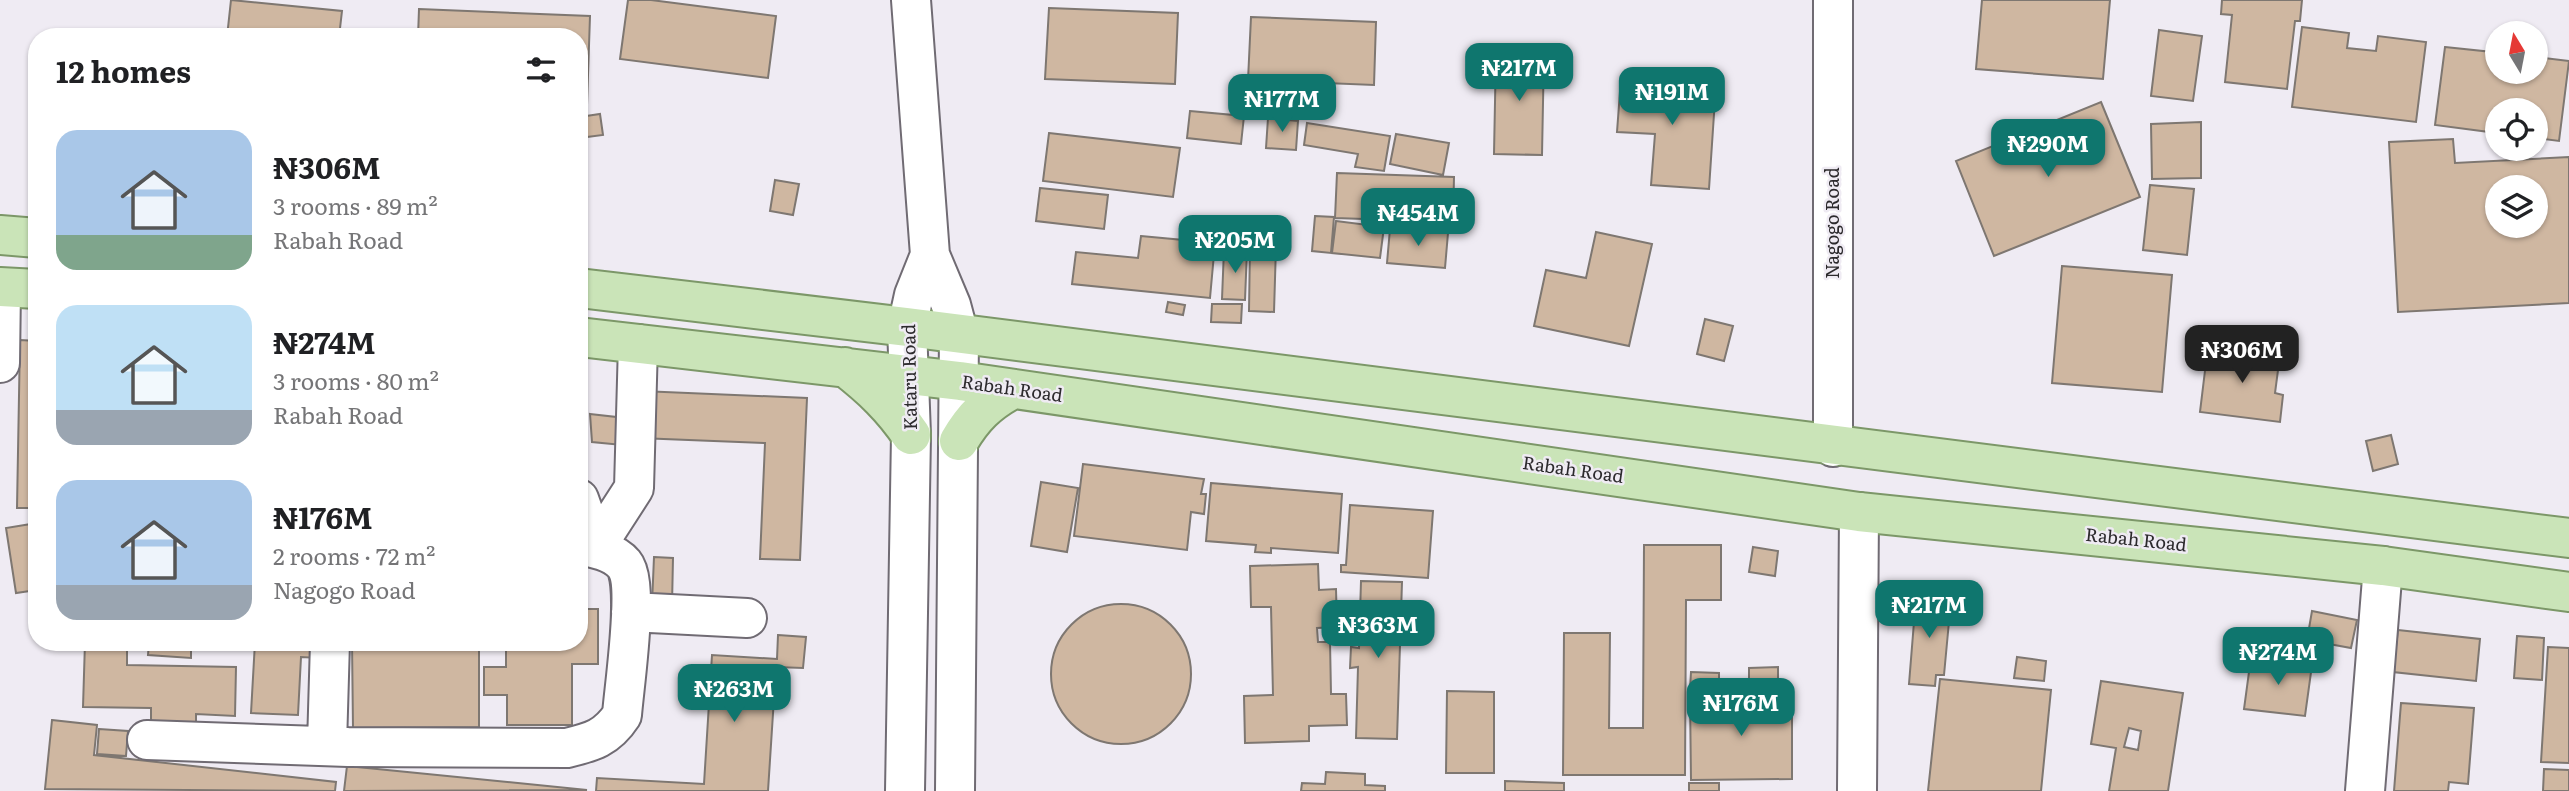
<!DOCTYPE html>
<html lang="en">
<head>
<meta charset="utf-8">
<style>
  :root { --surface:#fff; --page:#f6f6f6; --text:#202124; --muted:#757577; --accent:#0f766e }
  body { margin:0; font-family:Literata,serif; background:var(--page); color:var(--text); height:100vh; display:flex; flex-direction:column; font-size:26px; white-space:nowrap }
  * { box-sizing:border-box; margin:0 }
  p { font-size:23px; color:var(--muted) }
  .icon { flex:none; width:38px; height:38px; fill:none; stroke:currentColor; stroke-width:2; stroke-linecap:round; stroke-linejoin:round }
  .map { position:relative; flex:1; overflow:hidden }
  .drawer { position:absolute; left:28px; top:28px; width:560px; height:623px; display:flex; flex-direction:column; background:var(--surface); border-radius:28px; box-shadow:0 2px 5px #0004 }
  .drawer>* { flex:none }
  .needle { width:46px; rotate:350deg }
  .tools { position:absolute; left:2485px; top:21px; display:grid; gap:14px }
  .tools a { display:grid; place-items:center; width:63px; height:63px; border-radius:50%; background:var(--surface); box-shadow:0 2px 5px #0004; font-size:35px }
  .price { position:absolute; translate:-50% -60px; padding:0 16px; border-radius:14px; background:var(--accent); color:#fff; font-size:23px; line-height:46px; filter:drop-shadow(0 2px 4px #0008) }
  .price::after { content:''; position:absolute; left:50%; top:42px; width:21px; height:16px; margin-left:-10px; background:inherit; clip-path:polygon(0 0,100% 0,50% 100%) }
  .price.active { background:#222; color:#fff }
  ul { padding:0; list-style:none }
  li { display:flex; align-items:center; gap:21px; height:175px; padding:0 28px }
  li span { display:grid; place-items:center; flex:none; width:196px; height:140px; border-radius:21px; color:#555 }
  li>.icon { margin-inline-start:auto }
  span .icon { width:84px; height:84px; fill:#fffc; stroke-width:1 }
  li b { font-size:30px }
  h2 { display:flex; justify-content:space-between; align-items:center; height:84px; padding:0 28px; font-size:30px }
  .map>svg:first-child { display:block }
  .building { fill:#cfb7a1; stroke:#7e7771; stroke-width:2; fill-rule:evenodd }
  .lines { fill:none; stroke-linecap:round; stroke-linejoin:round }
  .minor-casing { stroke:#706b73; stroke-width:42 }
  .major-casing { stroke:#7c9768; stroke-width:42 }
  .minor { stroke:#fff; stroke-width:38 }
  .major { stroke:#cae4b8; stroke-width:38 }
  .labels { text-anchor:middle; stroke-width:5; stroke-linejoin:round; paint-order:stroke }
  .street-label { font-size:18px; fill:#2c2a2d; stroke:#efebf3 }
</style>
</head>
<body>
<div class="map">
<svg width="2569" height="791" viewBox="0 0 2569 791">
  <rect width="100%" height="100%" fill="#efebf3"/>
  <path class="building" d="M231,0L342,11L339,37H227Z
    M628,0H651L776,16L768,78L620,59Z
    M1982,0H2110L2103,79L1976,69Z
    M2222,0H2302L2300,21H2295L2287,89L2225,82L2232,15L2221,14Z
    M1049,8L1178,13L1175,84L1045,79Z
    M419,9L590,16L587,105H579V37H418Z
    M1251,17L1376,22L1374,85L1248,80Z
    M2302,27L2349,33L2347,48L2376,51L2378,36L2426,42L2416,122L2292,107Z
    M2159,30L2202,36L2193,101L2151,96Z
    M2445,47L2492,52L2491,67L2497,68V72H2536V57L2569,61L2559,141L2536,138V110H2497V133L2435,125Z
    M1496,51H1544L1542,155L1494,154Z
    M1621,78L1716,84L1709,189L1651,185L1655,134L1617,132Z
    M2101,102L2140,197L1994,256L1956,161Z
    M1190,111L1244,116L1241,144L1187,138Z
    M600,114L603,135L579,138V117Z
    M1268,118L1298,121L1296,150L1266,148Z
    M2201,122V178L2152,179L2151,124Z
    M1307,123L1390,136L1384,171L1355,167L1358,154L1304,145Z
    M1049,133L1180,148L1173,197L1043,181Z
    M1396,134L1449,143L1443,175L1390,164Z
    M2453,139L2455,163L2569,157V303L2398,312L2389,142ZM2497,187H2536V226H2497Z
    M1337,173L1454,177L1453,222L1335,218Z
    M775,180L799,184L793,215L770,211Z
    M2150,185L2194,189L2187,255L2143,250Z
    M1040,188L1108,195L1104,229L1036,221Z
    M1315,216L1334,217L1331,253L1312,251Z
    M1336,221L1384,227L1380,258L1332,253Z
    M1390,229L1448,233L1445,268L1387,263Z
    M1596,232L1652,244L1629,346L1534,326L1546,270L1586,278Z
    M1141,236L1215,243L1210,298L1072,284L1076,252L1138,258Z
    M1250,246H1276L1274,312L1249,311Z
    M1224,249L1247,250L1245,300L1222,299Z
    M2062,266L2172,275L2162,392L2052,383Z
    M1168,302L1185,305L1183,315L1166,312Z
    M1212,304H1242L1241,323L1211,322Z
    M1705,319L1733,326L1724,361L1697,354Z
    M20,340L37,341V508H17Z
    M2208,346L2280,355L2275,393L2283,395L2280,422L2200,412Z
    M641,391L807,398L800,560L760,559L765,443L639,438Z
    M590,414L625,418L622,445L592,442Z
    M2391,435L2398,464L2373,471L2366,441Z
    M1083,464L1204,479L1201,494H1206L1204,514L1191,512L1187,550L1074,536Z
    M1041,482L1078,488L1067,552L1031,546Z
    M1211,483L1342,494L1338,553L1271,548V553L1255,552L1256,545L1206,541Z
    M1350,505L1433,511L1428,578L1341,572V565H1346Z
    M37,523V590L16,593L6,528Z
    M1644,545H1721V600H1686L1685,775H1563L1564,633H1610L1609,728H1643Z
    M1753,547L1778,551L1775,576L1749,572Z
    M654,557L673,558L672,605L652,604Z
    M1318,564L1319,590L1336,589L1337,627L1317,628L1318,642H1330L1331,694H1346L1347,725L1309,726V741L1245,743L1244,696L1273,695L1271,607H1251L1250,566Z
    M1361,581L1402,582L1397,739L1356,738L1358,667L1350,668L1351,647L1359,648Z
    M1916,597L1951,600L1944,675H1936L1935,686L1909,684Z
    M1051 674a70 70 0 1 1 140 0a70 70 0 1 1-140 0Z
    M579,609H598V664H572V725H507V695H484V667H506V642H579Z
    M2312,611L2357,620L2351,648L2307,640Z
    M2398,630L2480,639L2476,681L2393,672Z
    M778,635L806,637L803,668L776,667L768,791H596L597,778L704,784L712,655L777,659Z
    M2517,636L2544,638L2542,680L2514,678Z
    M85,642H127V665L236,667L235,716L196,714V732L151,730V708L83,707Z
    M149,642H191V658L148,655Z
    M255,642H320L319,658L301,657L298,715L251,713Z
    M352,642H479V727L353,728Z
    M2548,647L2569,648V763L2541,762Z
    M2017,657L2046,661L2044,681L2014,678Z
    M2251,657L2312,665L2305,716L2244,709Z
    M1778,667V686H1749V668Z
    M1691,672L1719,673V690L1690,689Z
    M1940,679L2051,690L2041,791H1928Z
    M2101,681L2183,693L2168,791H2109L2116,748L2091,744ZM2129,728L2141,731L2138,750L2124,747Z
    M1447,691L1494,692V773H1446Z
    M1792,696V779L1691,780L1690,697Z
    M2401,703L2474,708L2468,784L2449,782L2448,791H2394Z
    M52,720L97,725L94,755L336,782L335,791L45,789Z
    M99,729L128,731L126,756L97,754Z
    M347,766L587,790L344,791Z
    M2544,769L2569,770V791H2543Z
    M1326,772L1365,774V785L1385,786V791H1301L1302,783L1325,784Z
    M1505,781L1564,783V791H1505Z
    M1689,783H1719V791H1689Z"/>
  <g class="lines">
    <defs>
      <path id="minor" d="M911,0L930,255L951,305L959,335L955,791
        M0,363L1,288
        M1833,447V0
        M579,499L596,547
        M596,547L634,488L638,344
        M631,612L747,618
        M147,740L348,747L567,748C592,742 607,738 622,715C624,687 640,583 624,564C614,552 593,547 579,546
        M327,745L330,642
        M905,791L911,435L907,327L914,295L930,255
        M1857,791L1859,512
        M2365,791L2383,566"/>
      <path id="major" d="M0,235L37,238
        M0,287L37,289
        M579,288L907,327L2569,538
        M579,337L960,381L1859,512L2383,566L2569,592
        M845,367C872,388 892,407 911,435
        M959,441C973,417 988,402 1013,389"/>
    </defs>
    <use href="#minor" class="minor-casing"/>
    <use href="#major" class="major-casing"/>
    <use href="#minor" class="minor"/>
    <use href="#major" class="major"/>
  </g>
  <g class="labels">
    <g class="street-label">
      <text transform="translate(1833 223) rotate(-90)" y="6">Nagogo Road</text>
      <text transform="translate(910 377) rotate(-91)" y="6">Kataru Road</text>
      <text transform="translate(1012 389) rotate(8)" y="6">Rabah Road</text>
      <text transform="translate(1573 470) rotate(8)" y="6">Rabah Road</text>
      <text transform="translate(2136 540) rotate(6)" y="6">Rabah Road</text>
    </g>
  </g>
</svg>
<div class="tools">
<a><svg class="needle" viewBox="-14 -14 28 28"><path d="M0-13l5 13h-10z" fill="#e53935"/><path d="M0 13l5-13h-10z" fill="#757577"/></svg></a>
<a><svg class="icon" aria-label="locate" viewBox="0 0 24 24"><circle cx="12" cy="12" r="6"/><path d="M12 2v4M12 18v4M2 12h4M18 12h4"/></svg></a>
<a><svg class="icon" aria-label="layers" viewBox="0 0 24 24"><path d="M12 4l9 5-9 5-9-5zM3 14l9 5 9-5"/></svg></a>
</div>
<b class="price" style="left:1519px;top:103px">₦217M</b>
<b class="price" style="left:1672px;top:127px">₦191M</b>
<b class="price" style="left:1282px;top:134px">₦177M</b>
<b class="price" style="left:2048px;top:179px">₦290M</b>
<b class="price" style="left:1418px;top:248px">₦454M</b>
<b class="price" style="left:1235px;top:275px">₦205M</b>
<b class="price active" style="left:2242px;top:385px">₦306M</b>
<b class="price" style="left:1929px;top:640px">₦217M</b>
<b class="price" style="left:1378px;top:660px">₦363M</b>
<b class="price" style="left:2278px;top:687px">₦274M</b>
<b class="price" style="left:734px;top:724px">₦263M</b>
<b class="price" style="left:1741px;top:738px">₦176M</b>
<section class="drawer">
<h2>12 homes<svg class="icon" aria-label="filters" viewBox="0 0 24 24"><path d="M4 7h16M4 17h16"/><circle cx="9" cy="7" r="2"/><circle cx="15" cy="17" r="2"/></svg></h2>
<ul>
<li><span style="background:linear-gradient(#a9c7e8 75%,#7fa58c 0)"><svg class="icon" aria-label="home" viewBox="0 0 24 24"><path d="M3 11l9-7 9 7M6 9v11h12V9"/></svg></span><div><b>₦306M</b><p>3 rooms · 89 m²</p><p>Rabah Road</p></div></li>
<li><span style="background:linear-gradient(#bfe0f5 75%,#9aa5b1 0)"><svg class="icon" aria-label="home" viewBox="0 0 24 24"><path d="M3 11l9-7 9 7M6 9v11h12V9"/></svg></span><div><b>₦274M</b><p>3 rooms · 80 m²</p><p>Rabah Road</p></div></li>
<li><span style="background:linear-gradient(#a9c7e8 75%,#9aa5b1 0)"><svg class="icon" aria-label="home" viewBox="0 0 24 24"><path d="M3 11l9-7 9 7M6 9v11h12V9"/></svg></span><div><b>₦176M</b><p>2 rooms · 72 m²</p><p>Nagogo Road</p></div></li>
</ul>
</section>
</div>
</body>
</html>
